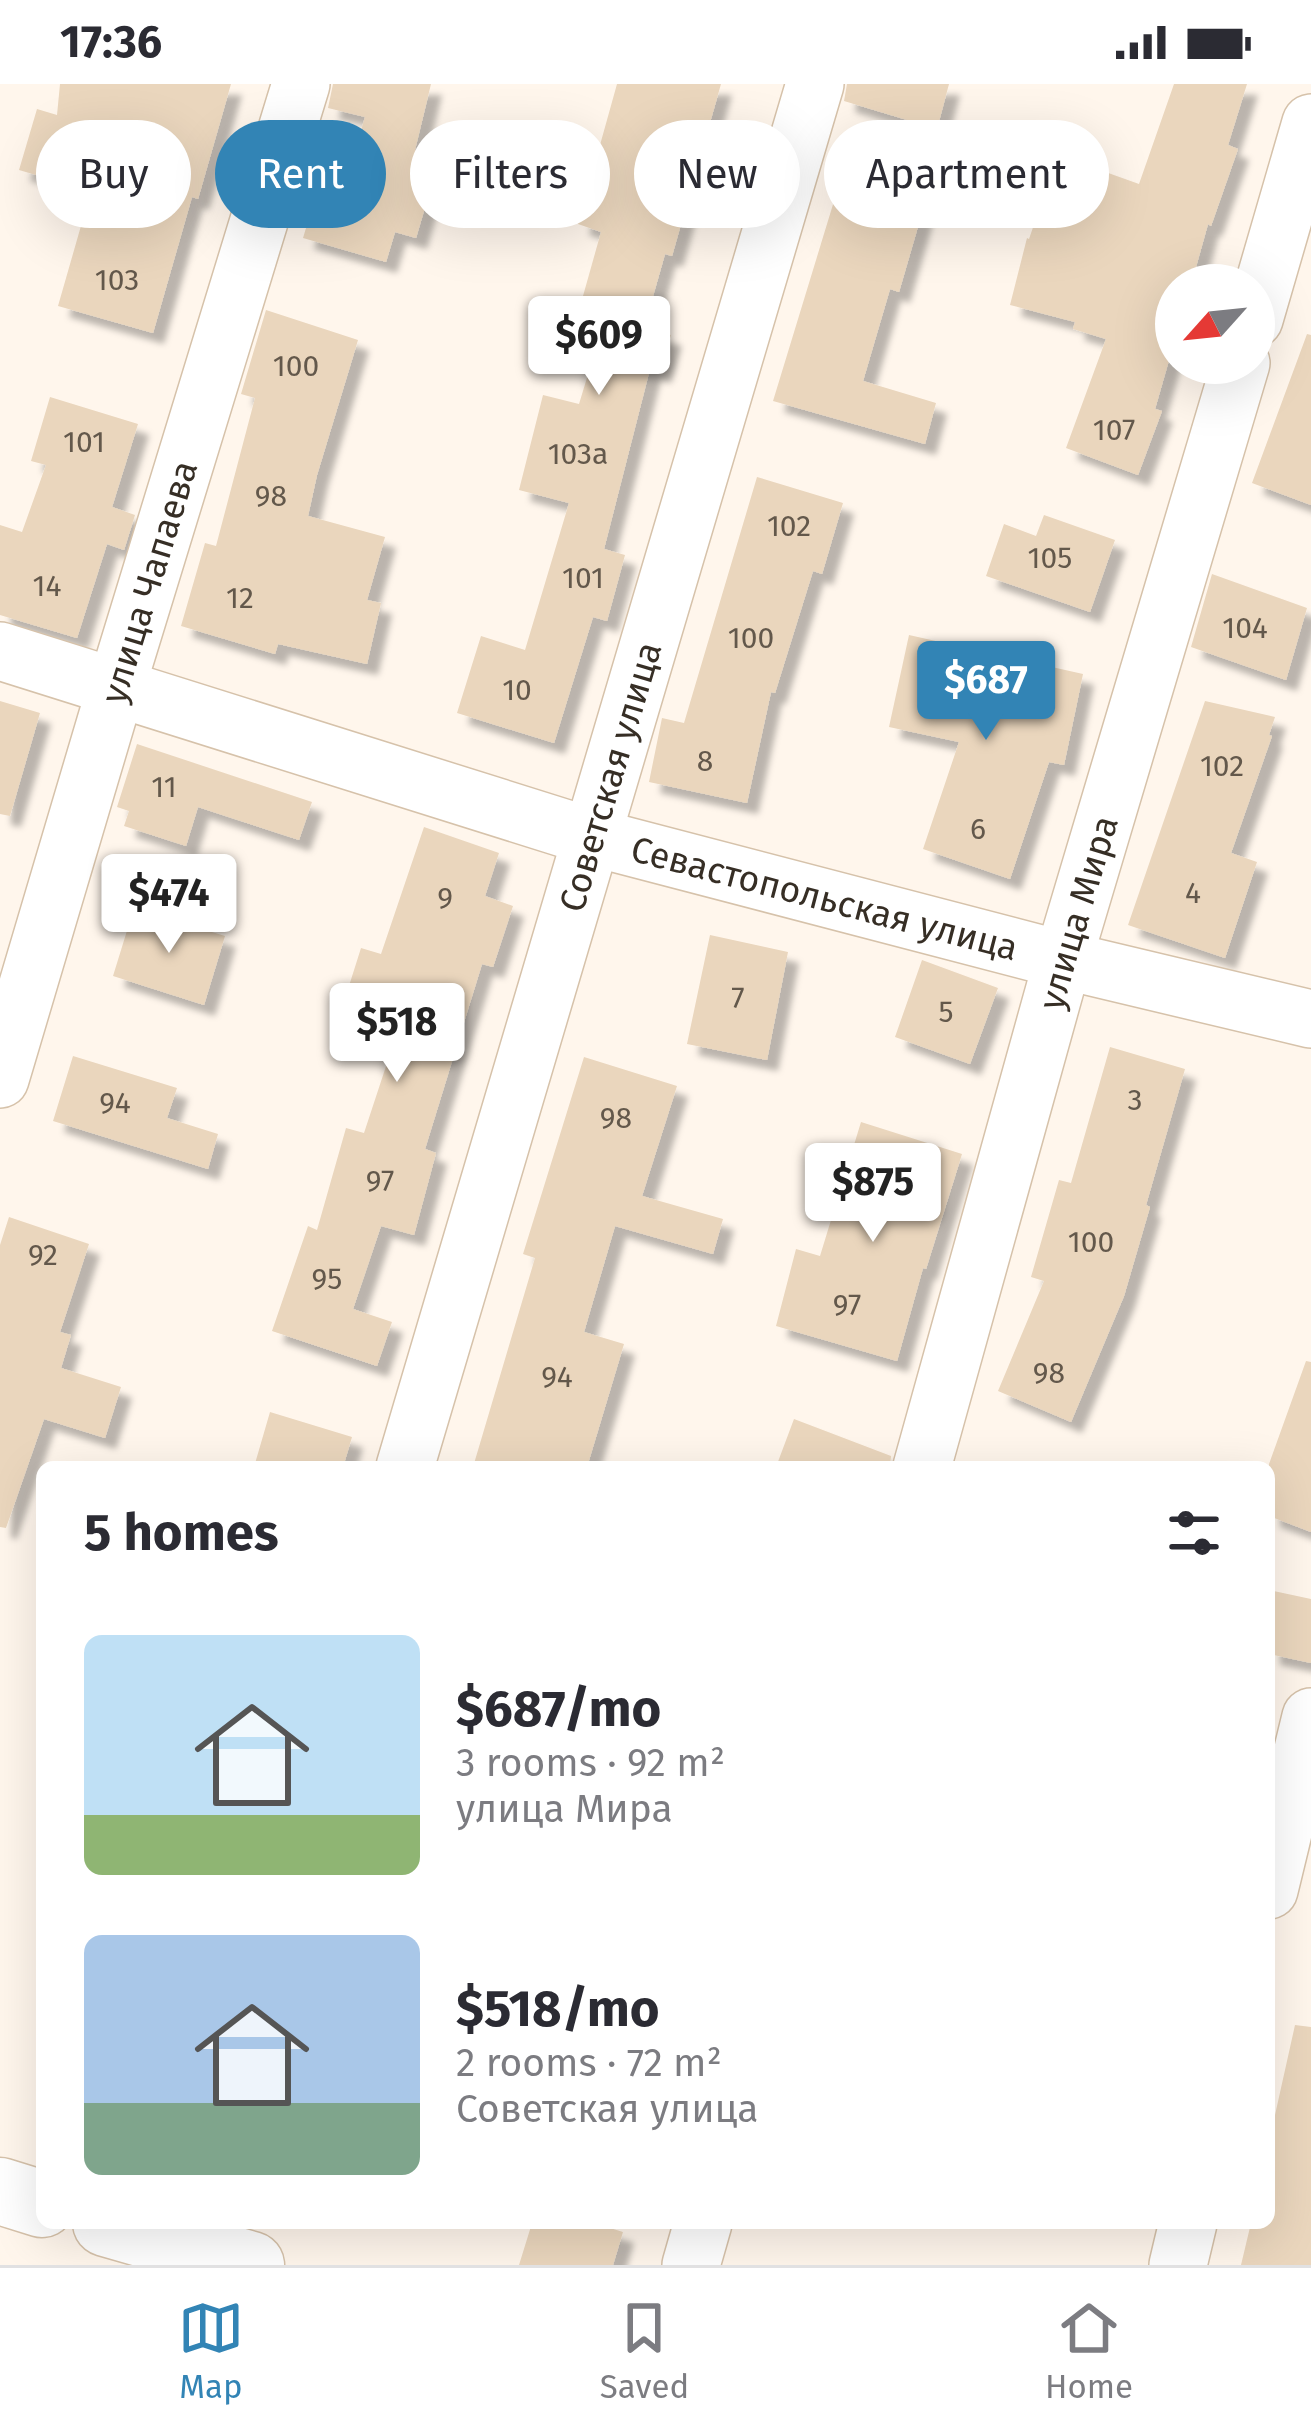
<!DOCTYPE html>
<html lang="en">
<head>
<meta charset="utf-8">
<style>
  :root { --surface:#fff; --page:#f2f2f3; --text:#2b2b33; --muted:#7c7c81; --line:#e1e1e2; --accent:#3284b5 }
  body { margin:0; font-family:"Fira Sans",sans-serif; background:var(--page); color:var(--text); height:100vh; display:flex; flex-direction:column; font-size:45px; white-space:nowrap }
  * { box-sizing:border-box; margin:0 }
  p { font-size:39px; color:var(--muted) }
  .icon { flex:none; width:66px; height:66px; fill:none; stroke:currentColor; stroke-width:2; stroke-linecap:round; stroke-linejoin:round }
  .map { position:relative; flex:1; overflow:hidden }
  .drawer { position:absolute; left:36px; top:1377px; width:1239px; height:768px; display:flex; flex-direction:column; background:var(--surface); border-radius:18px; box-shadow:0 12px 48px #0002 }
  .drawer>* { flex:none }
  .guide { position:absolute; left:36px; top:36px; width:1239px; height:108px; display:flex; gap:24px }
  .needle { width:78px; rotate:243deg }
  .tools { position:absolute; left:1155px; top:180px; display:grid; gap:24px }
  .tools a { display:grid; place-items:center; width:120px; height:120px; border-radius:50%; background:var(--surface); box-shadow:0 12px 48px #0002; font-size:60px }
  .price { position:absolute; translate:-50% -102px; padding:0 27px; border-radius:12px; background:#fff; color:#222; font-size:39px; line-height:78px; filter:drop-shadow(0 3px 6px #0008) }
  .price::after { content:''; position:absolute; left:50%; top:72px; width:36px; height:27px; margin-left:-18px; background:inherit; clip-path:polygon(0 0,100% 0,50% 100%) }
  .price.on { background:var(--accent); color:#fff }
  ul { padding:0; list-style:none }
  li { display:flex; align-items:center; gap:36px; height:300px; padding:0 48px }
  li span { display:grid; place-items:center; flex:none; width:336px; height:240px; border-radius:18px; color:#555 }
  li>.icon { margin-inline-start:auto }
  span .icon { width:144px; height:144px; fill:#fffc; stroke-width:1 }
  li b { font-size:51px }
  h2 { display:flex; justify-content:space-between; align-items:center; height:144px; padding:0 48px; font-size:51px }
  .tag { padding:0 42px; border-radius:54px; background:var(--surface); box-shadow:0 12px 48px #0002; font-size:42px; line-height:108px }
  .tag.on { background:var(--accent); color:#fff }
  .status { display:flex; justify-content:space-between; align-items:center; height:84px; padding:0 60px; background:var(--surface); direction:ltr }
  .status svg { height:33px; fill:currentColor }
  .tabs { display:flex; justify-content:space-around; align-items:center; height:168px; border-top:3px solid var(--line); background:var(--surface); font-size:33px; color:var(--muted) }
  .tabs a { display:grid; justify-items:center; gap:6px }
  .tabs .on { color:var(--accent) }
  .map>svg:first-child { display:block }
  .building { fill:#ead6bd; filter:url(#shadow) }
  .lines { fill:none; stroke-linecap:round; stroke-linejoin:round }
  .street-casing { stroke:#d6c2aa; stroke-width:60 }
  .secondary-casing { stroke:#d6c2aa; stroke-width:69 }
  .street { stroke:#fff; stroke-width:57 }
  .secondary { stroke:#fff; stroke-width:66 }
  .labels { text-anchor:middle; stroke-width:12; stroke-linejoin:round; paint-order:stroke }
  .number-label { font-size:30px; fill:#63584b }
  .street-label { font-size:36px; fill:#362e25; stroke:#fff }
</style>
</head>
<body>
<div class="status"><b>17:36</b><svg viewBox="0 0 49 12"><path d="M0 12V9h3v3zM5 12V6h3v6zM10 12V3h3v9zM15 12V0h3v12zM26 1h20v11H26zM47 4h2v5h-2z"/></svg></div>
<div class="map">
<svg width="1311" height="2181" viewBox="0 0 1311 2181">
  <defs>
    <filter id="shadow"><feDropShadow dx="11" dy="11" stdDeviation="3" flood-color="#0004"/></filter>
  </defs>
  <rect width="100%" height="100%" fill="#fff6ec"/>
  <path class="building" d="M60,0H231L198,115L192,113L153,249L58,222L91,107L19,86L37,25L57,31Z
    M333,0H431L415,66L440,73L416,154L395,148L386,178L303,154L318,104L342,111L365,33L328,24Z
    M617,0H721L672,172L665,170L644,244L671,251L660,288L650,285L604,465L625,471L607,537L593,533L554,659L457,629L481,552L525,566L569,419L519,406L543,311L579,320L600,251L574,244L601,148L578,140Z
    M847,0H949L937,45L844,17Z
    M1174,0H1247L1228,61L1238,65L1211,142L1208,140L1191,201H1176V252L1155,325L1162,327L1138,391L1066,364L1106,255L1073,245L1075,238L1010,221L1027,154L1029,155L1058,71L1139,100Z
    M838,104L922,129L899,208L890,205L863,297L936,319L925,360L773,317Z
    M266,226L358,256L317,391L308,432L385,453L367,516L381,519L367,580L278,560L275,570L181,542L205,459L216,462L255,314L241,310Z
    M1307,250L1311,251V421L1252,399Z
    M50,313L138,340L112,423L135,431L124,466L107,460L77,554L0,531V441L22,448L46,381L31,377Z
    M757,393L843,419L822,490L813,487L775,609L771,608L747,719L649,698L662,634L684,639Z
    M1044,431L1115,456L1090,528L986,492L1004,440L1036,452Z
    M1212,490L1307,524L1286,596L1191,563Z
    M909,551L1083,590L1064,681L1049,678L1010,795L923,765L959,658L889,643Z
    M0,617L40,629L10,732L0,730Z
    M1205,617L1275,633L1269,651L1272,652L1231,769L1257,778L1225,874L1128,841Z
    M137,660L312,718L299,756L198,723L186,762L124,742L129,727L117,723Z
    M424,743L499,769L485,812L513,822L493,883L482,880L425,1065L436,1069L414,1151L381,1142L353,1225L392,1238L377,1282L272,1247L308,1142L317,1146L346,1044L364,1049L393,961L336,943L361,864L381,870Z
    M134,824L225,852L204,921L113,892Z
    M710,851L788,868L767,976L687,960Z
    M922,876L998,904L970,980L895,953Z
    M1110,963L1185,985L1146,1121L1150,1123L1124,1212L1071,1338L998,1307L1044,1197L1031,1193L1059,1096L1071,1099Z
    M73,972L177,1004L167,1034L218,1050L208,1085L53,1037Z
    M584,973L677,1002L642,1112L723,1135L713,1170L615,1142L584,1248L624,1260L587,1383H473L535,1174L523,1170Z
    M861,1038L962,1070L926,1185L923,1184L897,1277L776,1242L796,1165L820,1172Z
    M9,1133L89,1160L60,1248L71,1251L61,1284L121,1303L105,1354L44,1335L6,1444L0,1443V1161Z
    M1306,1277L1311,1278V1448L1269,1432V1380Z
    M270,1328L352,1353L343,1383H254Z
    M794,1335L891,1372L890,1383H776Z
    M1269,1506L1311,1515V1579L1269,1570Z
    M1295,1941L1311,1943V2181H1241L1251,2139H1269V2058Z
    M532,2139H594L623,2148L613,2181H519Z"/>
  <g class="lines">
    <defs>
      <g id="street">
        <path d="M1254,235L1311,39"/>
        <path id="s1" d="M0,567L592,753L1063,876L1311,935"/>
        <path id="s2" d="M0,995L116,604L301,0"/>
        <path id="s3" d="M405,1383L815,0"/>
        <path id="s4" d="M922,1383L1063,876L1241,279"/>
        <path d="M1269,1806L1311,1633"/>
        <path d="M691,2181L703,2139"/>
        <path d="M1178,2181L1188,2139"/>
      </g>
      <path id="secondary" d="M0,2107L42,2120
        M106,2139L251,2181"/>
    </defs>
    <use href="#street" class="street-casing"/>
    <use href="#secondary" class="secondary-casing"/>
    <use href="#street" class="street"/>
    <use href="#secondary" class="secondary"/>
  </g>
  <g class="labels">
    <g class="number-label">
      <text x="117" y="206">103</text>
      <text x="296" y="292">100</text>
      <text x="1114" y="356">107</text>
      <text x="84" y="368">101</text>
      <text x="578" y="380">103а</text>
      <text x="271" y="422">98</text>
      <text x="789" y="452">102</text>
      <text x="1050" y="484">105</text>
      <text x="583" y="504">101</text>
      <text x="47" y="512">14</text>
      <text x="240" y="524">12</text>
      <text x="1245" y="554">104</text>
      <text x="751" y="564">100</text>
      <text x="517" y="616">10</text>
      <text x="705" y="687">8</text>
      <text x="1222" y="692">102</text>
      <text x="164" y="713">11</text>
      <text x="978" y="755">6</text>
      <text x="1193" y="819">4</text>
      <text x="445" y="824">9</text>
      <text x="738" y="924">7</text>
      <text x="946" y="938">5</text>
      <text x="1135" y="1026">3</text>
      <text x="115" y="1029">94</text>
      <text x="616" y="1044">98</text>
      <text x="380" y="1107">97</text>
      <text x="1091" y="1168">100</text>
      <text x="43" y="1181">92</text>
      <text x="327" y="1205">95</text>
      <text x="847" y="1231">97</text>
      <text x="1049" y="1299">98</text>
      <text x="557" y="1303">94</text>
    </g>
    <g class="street-label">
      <text dy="13" stroke="none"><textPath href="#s2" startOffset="519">улица Чапаева</textPath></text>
      <text dy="13" stroke="none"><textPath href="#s3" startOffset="720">Советская улица</textPath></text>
      <text dy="13" stroke="none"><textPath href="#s1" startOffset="861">Севастопольская улица</textPath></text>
      <text dy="13" stroke="none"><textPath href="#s4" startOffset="576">улица Мира</textPath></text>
    </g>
  </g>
</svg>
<div class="tools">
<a><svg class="needle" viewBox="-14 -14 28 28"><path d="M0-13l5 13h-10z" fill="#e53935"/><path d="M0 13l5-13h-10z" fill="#7c7c81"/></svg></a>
</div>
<b class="price" style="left:599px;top:314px">$609</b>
<b class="price on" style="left:986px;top:659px">$687</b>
<b class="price" style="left:169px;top:872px">$474</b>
<b class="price" style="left:397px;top:1001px">$518</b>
<b class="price" style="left:873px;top:1161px">$875</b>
<div class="guide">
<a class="tag">Buy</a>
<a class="tag on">Rent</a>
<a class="tag">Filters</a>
<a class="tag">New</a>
<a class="tag">Apartment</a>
</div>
<section class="drawer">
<h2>5 homes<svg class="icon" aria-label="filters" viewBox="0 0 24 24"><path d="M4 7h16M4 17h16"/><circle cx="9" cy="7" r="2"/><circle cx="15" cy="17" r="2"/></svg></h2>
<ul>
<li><span style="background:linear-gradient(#bfe0f5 75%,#8fb573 0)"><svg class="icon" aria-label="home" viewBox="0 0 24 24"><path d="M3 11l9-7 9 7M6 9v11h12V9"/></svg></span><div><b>$687/mo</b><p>3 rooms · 92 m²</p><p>улица Мира</p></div></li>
<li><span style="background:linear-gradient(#a9c7e8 70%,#7fa58c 0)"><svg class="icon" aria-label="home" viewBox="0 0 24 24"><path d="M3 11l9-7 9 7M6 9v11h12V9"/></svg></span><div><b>$518/mo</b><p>2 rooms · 72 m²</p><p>Советская улица</p></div></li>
</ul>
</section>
</div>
<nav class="tabs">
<a class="on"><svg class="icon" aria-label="map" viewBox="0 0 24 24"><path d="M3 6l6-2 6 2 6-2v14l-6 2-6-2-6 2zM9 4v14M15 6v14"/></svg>Map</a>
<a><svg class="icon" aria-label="saved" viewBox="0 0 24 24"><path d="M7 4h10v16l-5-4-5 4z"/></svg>Saved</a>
<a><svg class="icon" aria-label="home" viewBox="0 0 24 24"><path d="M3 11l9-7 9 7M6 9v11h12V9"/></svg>Home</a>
</nav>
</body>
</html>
